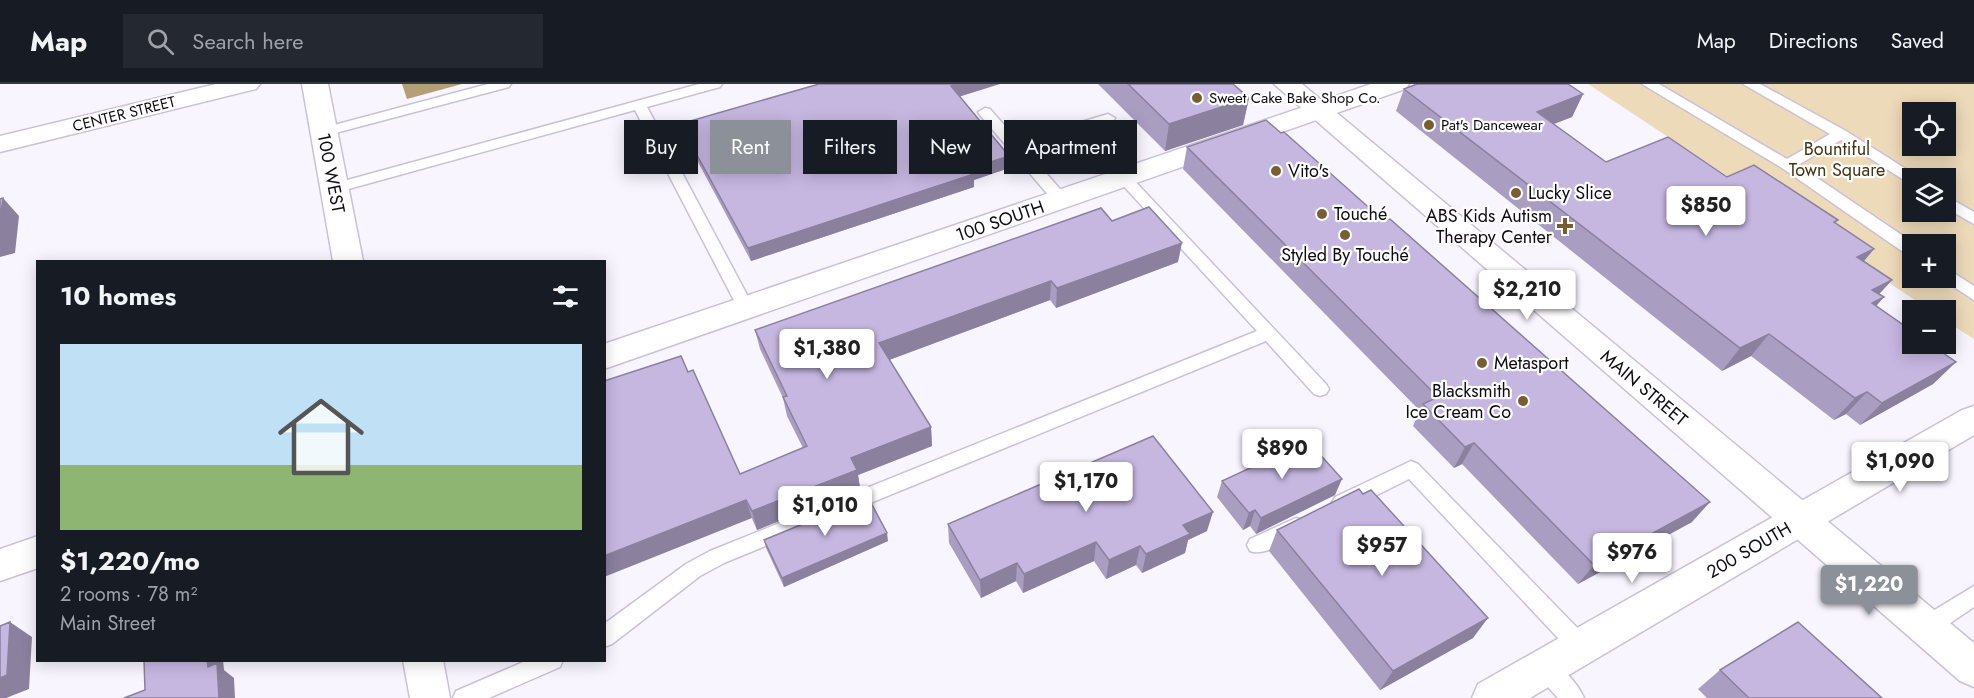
<!DOCTYPE html>
<html lang="en">
<head>
<meta charset="utf-8">
<style>
  :root { --surface:#171b24; --page:#242831; --text:#f1f3f6; --muted:#9ea1a6; --line:#363941; --accent:#8c9099 }
  body { margin:0; font-family:Jost,sans-serif; background:var(--page); color:var(--text); height:100vh; display:flex; flex-direction:column; font-size:22px; white-space:nowrap }
  * { box-sizing:border-box; margin:0 }
  p { font-size:20px; color:var(--muted) }
  .icon { flex:none; width:33px; height:33px; fill:none; stroke:currentColor; stroke-width:2; stroke-linecap:round; stroke-linejoin:round }
  .map { position:relative; flex:1; overflow:hidden }
  .panel { position:absolute; left:36px; top:176px; width:570px; height:402px; display:flex; flex-direction:column; background:var(--surface); border-radius:0px; box-shadow:0 3px 15px #0003 }
  .panel>* { flex:none }
  .banner { position:absolute; left:624px; top:36px; width:570px; height:54px; display:flex; gap:12px }
  .controls { position:absolute; left:1902px; top:18px; display:grid; gap:12px }
  .controls a { display:grid; place-items:center; width:54px; height:54px; border-radius:0px; background:var(--surface); box-shadow:0 3px 15px #0003; font-size:30px }
  .price { position:absolute; translate:-50% -51px; padding:0 14px; border-radius:6px; background:#fff; color:#222; font-size:20px; line-height:39px; filter:drop-shadow(0 2px 3px #0008) }
  .price::after { content:''; position:absolute; left:50%; top:36px; width:18px; height:14px; margin-left:-9px; background:inherit; clip-path:polygon(0 0,100% 0,50% 100%) }
  .price.on { background:var(--accent); color:#fff }
  ul { padding:0; list-style:none }
  li { display:grid; align-content:center; gap:12px; height:318px; padding:0 24px }
  li+li { border-top:2px solid var(--line) }
  li span { display:grid; place-items:center; height:186px; border-radius:0px; color:#555 }
  li>.icon { margin-inline-start:auto }
  span .icon { width:108px; height:108px; fill:#fffc; stroke-width:1 }
  li b { font-size:26px }
  h2 { display:flex; justify-content:space-between; align-items:center; height:72px; padding:0 24px; font-size:26px }
  .pill { padding:0 21px; border-radius:0px; background:var(--surface); box-shadow:0 3px 15px #0003; font-size:21px; line-height:54px }
  .pill.on { background:var(--accent); color:#fff }
  header { display:flex; align-items:center; gap:36px; box-sizing:border-box; height:84px; padding:0 30px; background:var(--surface); border-bottom:2px solid var(--line) }
  header strong { font-size:28px }
  nav { display:flex; gap:33px; margin-inline-start:auto; font-size:21px }
  .search { width:420px; height:54px; background:var(--page); display:flex; align-items:center; gap:15px; box-sizing:border-box; padding:0 21px; border-radius:0px; color:var(--muted); font-size:22px }
  .map>svg:first-child { display:block }
  .green { fill:#eddab9; fill-rule:evenodd }
  .water { fill:#b59f77 }
  .lines { fill:none; stroke-linecap:round; stroke-linejoin:round }
  .service-casing { stroke:#cac1d9; stroke-width:3 }
  .minor-casing { stroke:#cac1d9; stroke-width:3 }
  .tertiary-casing { stroke:#cac1d9; stroke-width:3 }
  .service { fill:#fff; fill-rule:evenodd }
  .minor { fill:#fff; fill-rule:evenodd }
  .tertiary { fill:#fff; fill-rule:evenodd }
  .wall { fill:#aa9dc2 }
  .shaded-wall { fill:#8b809e }
  .building { fill:#c6b7e1; stroke:#8b809e; stroke-width:1.5 }
  .poi-dot { fill:#775f30; stroke:#fff; stroke-width:2 }
  .labels { text-anchor:middle; stroke-width:4.5; stroke-linejoin:round; paint-order:stroke }
  .far-poi-label { font-size:15px; fill:#0d0a11; stroke:#fff; text-anchor:start }
  .far-street-label { font-size:15px; fill:#0d0a11; stroke:#fff }
  .park-label { font-size:18px; fill:#443312; stroke:#fff }
  .poi-label { font-size:18px; fill:#0d0a11; stroke:#fff; text-anchor:start }
  .street-label { font-size:18px; fill:#0d0a11; stroke:#fff }
</style>
</head>
<body>
<header>
<strong>Map</strong>
<div class="search"><svg class="icon" aria-label="search" viewBox="0 0 24 24"><circle cx="10" cy="10" r="6"/><path d="M15 15l6 6"/></svg>Search here</div>
<nav><a>Map</a><a>Directions</a><a>Saved</a></nav>
</header>
<div class="map">
<svg width="1974" height="614" viewBox="0 0 1974 614">
  <rect width="100%" height="100%" fill="#f8f5ff"/>
  <path class="green" d="M1588,0H1974V255L1946,237V226H1930ZM1912,28H1946V62H1912ZM1912,94H1946V128H1912ZM1912,160H1946V194H1912Z"/>
  <path class="water" d="M402,0H462L407,15Z"/>
  <g class="lines">
    <defs>
      <path id="service" d="M488,0H511L509,3L324,52L317,48L319,45Z
        M699,0H722L720,3L647,23L754,224L752,228H740L738,224L635,26L334,109L326,104L329,101Z
        M1642,0H1659L1787,75L1830,50L1743,0H1760L1846,47L1917,92L1919,94H1912V100L1907,98L1841,56L1798,81L1915,160H1912V171L1906,170L1782,84Z
        M985,24L990,25L1018,57L1108,30L1115,34L1113,37L1025,65L1066,112L1069,116L1061,121L1056,120L980,31L978,28Z
        M1124,89L1129,91L1326,300L1329,305L1326,310L1320,312L1314,310L1266,257L724,479L700,492L612,560L604,563V540L686,480L710,467L1257,247L1119,97L1116,94Z
        M1946,112L1974,128V140L1946,124Z
        M1946,184L1974,202V216L1940,194H1946Z
        M1411,377L1418,380L1588,555L1591,562L1588,569L1580,572L1572,569L1409,395L1349,425L1342,427L1335,425L1332,419L1335,413Z
        M1296,434L1303,436L1306,442L1303,448C1289,455 1265,473 1250,467L1247,461L1250,455Z
        M1974,502V523L1934,550L1926,553L1918,550L1915,543L1918,536Z
        M1545,574C1560,579 1578,600 1584,614H1558L1537,591L1534,584L1537,577Z
        M528,576H563L560,583L489,614H453L456,607Z"/>
      <path id="minor" d="M216,0H260L256,5L0,68V52Z
        M1371,0H1409L1405,5L604,285V260Z
        M1974,322V351L1530,614H1472L1478,600L1962,326Z
        M38,452V484L0,497V465Z"/>
      <path id="tertiary" d="M302,0H328L363,177H333Z
        M1274,0H1302L1974,559V603L1960,597Z
        M403,576H443L450,614H410Z"/>
    </defs>
    <use href="#service" class="service-casing"/>
    <use href="#minor" class="minor-casing"/>
    <use href="#tertiary" class="tertiary-casing"/>
    <use href="#service" class="service"/>
    <use href="#minor" class="minor"/>
    <use href="#tertiary" class="tertiary"/>
  </g>
  <path class="wall" d="M1098,0H1233L1249,14L1243,41L1165,67Z
    M1404,5L1583,10L1572,33L1554,40L1606,78L1727,93L1838,136L1835,139L1864,177L1892,196L1879,210L1876,222L1956,278L1933,300L1860,341L1846,330L1834,336L1751,272L1722,287L1396,27Z
    M960,12L1009,72V84L974,96V103L751,177L684,52L680,40Z
    M1187,63L1692,438L1578,500L1462,380L1454,384L1413,342L1420,327L1183,85Z
    M1112,137L1178,178L1056,224L1050,216L889,276L931,343L932,362L858,391L860,404L757,446L688,288L740,390L803,364L787,332L783,314L760,265L755,246Z
    M1222,397L1335,411L1256,450L1250,442L1243,446L1217,413Z
    M948,440L1207,447L1188,456L1185,469L1142,489L1136,481L1106,495L1094,477L1023,509L1016,497L981,514L949,459Z
    M1277,446L1473,554L1380,606L1269,467Z
    M764,456L888,457L784,503L766,464Z
    M1720,586L1882,614H1707L1698,605Z"/>
  <path class="shaded-wall" d="M959,0H1000L952,15L951,2Z
    M1583,10L1572,33L1526,50L1537,28Z
    M1249,14L1243,41L1165,67L1169,40Z
    M1009,72V84L974,96V103L751,177L748,164L969,85Z
    M3,114L19,132L15,169L0,173V137Z
    M1182,159L1178,178L1056,224L1057,204Z
    M1874,165L1855,188L1857,173Z
    M1892,196L1872,218V206Z
    M1051,197L1050,216L881,279L879,259Z
    M1884,213L1864,236L1872,219Z
    M1769,250L1751,272L1722,287L1740,264Z
    M1956,278L1933,300L1860,341L1882,319Z
    M1867,308L1846,330L1834,336L1855,314Z
    M931,343L932,362L858,391L860,404L757,446L752,427L851,374Z
    M1474,359L1462,380L1454,384L1465,363Z
    M1342,395L1335,411L1256,450L1261,434Z
    M746,416L752,434L604,493V472Z
    M1710,418L1692,438L1578,500L1594,481Z
    M1255,426L1250,442L1243,446L1249,429Z
    M1213,428L1207,447L1188,456L1185,469L1142,489L1146,470L1183,441Z
    M887,449L888,457L784,503L782,494Z
    M1096,458L1094,477L1023,509L1024,490Z
    M1140,462L1136,481L1106,495L1109,476Z
    M1017,479L1016,497L981,514L980,496Z
    M1488,534L1473,554L1380,606L1393,587Z
    M10,538L32,553L29,605L6,614H0V594Z
    M207,576H223L224,586L234,594L235,614H219L208,583Z"/>
  <path class="building" d="M819,0H959L951,2L1009,72L969,85L974,90L748,164L680,40Z
    M1128,0H1233L1249,14L1169,40Z
    M1417,0H1568L1583,10L1537,28L1606,78L1668,53L1727,93L1754,81L1838,136L1834,138L1874,165L1857,173L1892,196L1872,206L1884,213L1872,219L1912,247V260H1930L1956,278L1882,319L1867,308L1855,314L1769,250L1740,264L1404,5Z
    M1266,36L1281,49L1284,48L1384,137L1390,135L1710,418L1594,481L1474,359L1465,363L1423,320L1438,313L1187,63Z
    M3,114L0,137V115Z
    M1149,123L1182,159L1057,204L1051,197L879,259L931,343L851,374L857,386L752,427L746,416L604,472V297L681,272L688,288L693,286L740,390L807,362L783,313L787,312L755,246L1101,124L1112,137Z
    M1153,352L1213,428L1183,441L1190,450L1146,470L1140,462L1109,476L1096,458L1024,490L1017,479L980,496L948,440Z
    M1308,357L1342,395L1261,434L1255,426L1249,429L1222,397Z
    M1359,405L1363,410L1371,406L1488,534L1393,587L1277,446Z
    M868,413L887,449L782,494L764,456Z
    M10,538L7,591L0,594V542Z
    M1798,538L1882,614H1749L1720,586Z
    M144,576H207L208,583L217,579L219,614H124L145,606Z"/>
  <g class="poi-dot">
    <circle cx="1197" cy="14" r="6"/>
    <circle cx="1429" cy="41" r="6"/>
    <circle cx="1276" cy="87" r="6"/>
    <circle cx="1516" cy="109" r="6"/>
    <circle cx="1322" cy="130" r="6"/>
    <path d="M1562 133h6v6h6v6h-6v6h-6v-6h-6v-6h6z"/>
    <circle cx="1345" cy="151" r="6"/>
    <circle cx="1482" cy="279" r="6"/>
    <circle cx="1523" cy="317" r="6"/>
  </g>
  <g class="labels">
    <g class="far-poi-label">
      <text x="1209" y="19">Sweet Cake Bake Shop Co.</text>
      <text x="1441" y="46">Pat's Dancewear</text>
    </g>
    <g class="far-street-label">
      <text transform="translate(124 30) rotate(-14)" y="5">CENTER STREET</text>
    </g>
    <g class="park-label">
      <text x="1837" y="71">Bountiful<tspan x="1837" dy="21">Town Square</tspan></text>
    </g>
    <g class="poi-label">
      <text x="1288" y="93">Vito's</text>
      <text x="1528" y="115">Lucky Slice</text>
      <text x="1334" y="136">Touché</text>
      <text x="1552" y="138" text-anchor="end">ABS Kids Autism<tspan x="1552" dy="21">Therapy Center</tspan></text>
      <text x="1345" y="177" text-anchor="middle">Styled By Touché</text>
      <text x="1494" y="285">Metasport</text>
      <text x="1511" y="313" text-anchor="end">Blacksmith<tspan x="1511" dy="21">Ice Cream Co</tspan></text>
    </g>
    <g class="street-label">
      <text transform="translate(331 89) rotate(79)" y="6">100 WEST</text>
      <text transform="translate(1000 137) rotate(-19)" y="6">100 SOUTH</text>
      <text transform="translate(1644 304) rotate(40)" y="6">MAIN STREET</text>
      <text transform="translate(1749 466) rotate(-30)" y="6">200 SOUTH</text>
    </g>
  </g>
</svg>
<div class="controls">
<a><svg class="icon" aria-label="locate" viewBox="0 0 24 24"><circle cx="12" cy="12" r="6"/><path d="M12 2v4M12 18v4M2 12h4M18 12h4"/></svg></a>
<a><svg class="icon" aria-label="layers" viewBox="0 0 24 24"><path d="M12 4l9 5-9 5-9-5zM3 14l9 5 9-5"/></svg></a>
<a>+</a>
<a>−</a>
</div>
<b class="price" style="left:1706px;top:153px">$850</b>
<b class="price" style="left:1527px;top:237px">$2,210</b>
<b class="price" style="left:827px;top:296px">$1,380</b>
<b class="price" style="left:1282px;top:396px">$890</b>
<b class="price" style="left:1900px;top:409px">$1,090</b>
<b class="price" style="left:1086px;top:429px">$1,170</b>
<b class="price" style="left:825px;top:453px">$1,010</b>
<b class="price" style="left:1382px;top:493px">$957</b>
<b class="price" style="left:1632px;top:500px">$976</b>
<b class="price on" style="left:1869px;top:532px">$1,220</b>
<div class="banner">
<a class="pill">Buy</a>
<a class="pill on">Rent</a>
<a class="pill">Filters</a>
<a class="pill">New</a>
<a class="pill">Apartment</a>
</div>
<section class="panel">
<h2>10 homes<svg class="icon" aria-label="filters" viewBox="0 0 24 24"><path d="M4 7h16M4 17h16"/><circle cx="9" cy="7" r="2"/><circle cx="15" cy="17" r="2"/></svg></h2>
<ul>
<li><span style="background:linear-gradient(#bfe0f5 65%,#8fb573 0)"><svg class="icon" aria-label="home" viewBox="0 0 24 24"><path d="M3 11l9-7 9 7M6 9v11h12V9"/></svg></span><div><b>$1,220/mo</b><p>2 rooms · 78 m²</p><p>Main Street</p></div></li>
</ul>
</section>
</div>
</body>
</html>
